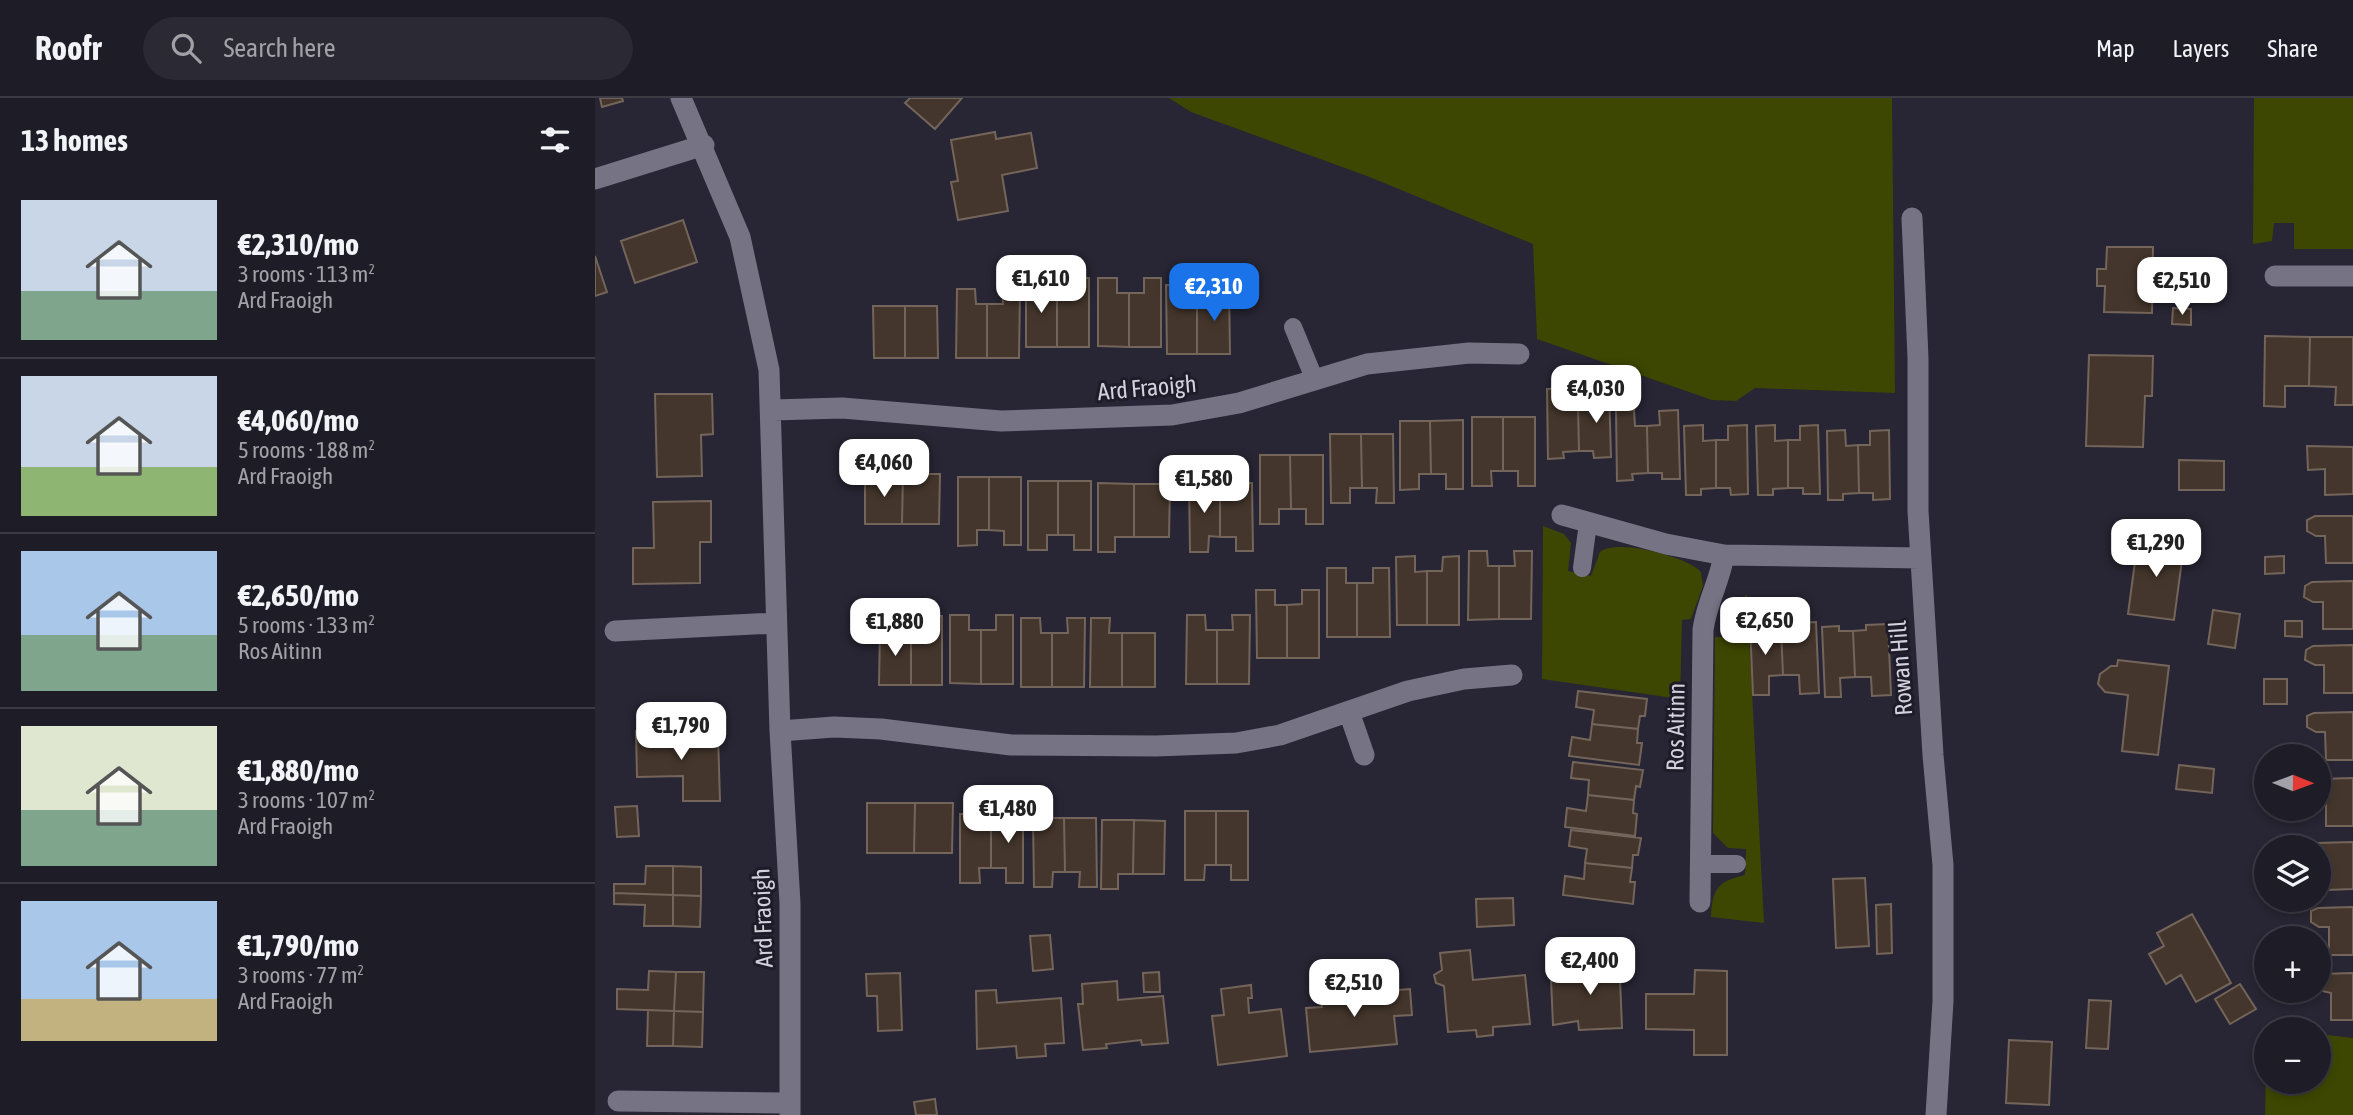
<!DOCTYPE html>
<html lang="en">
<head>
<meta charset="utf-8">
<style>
  :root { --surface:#1e1c27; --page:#2b2933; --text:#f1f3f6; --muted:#a1a1a7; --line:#3c3a44; --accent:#1a73e8 }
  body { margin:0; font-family:"Asap Condensed",sans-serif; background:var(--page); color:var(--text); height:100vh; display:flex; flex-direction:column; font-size:26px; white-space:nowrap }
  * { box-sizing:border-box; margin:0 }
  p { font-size:23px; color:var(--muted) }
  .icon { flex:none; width:38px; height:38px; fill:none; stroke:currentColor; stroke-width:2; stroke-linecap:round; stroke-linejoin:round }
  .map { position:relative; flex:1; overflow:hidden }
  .drawer { display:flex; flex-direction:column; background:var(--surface); width:595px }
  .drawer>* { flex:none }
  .needle { width:46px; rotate:91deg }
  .fabs { position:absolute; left:1659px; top:646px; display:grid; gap:14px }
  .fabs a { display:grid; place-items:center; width:77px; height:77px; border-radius:50%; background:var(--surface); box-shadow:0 4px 10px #0003,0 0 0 2px var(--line); font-size:35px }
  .price { position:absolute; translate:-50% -60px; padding:0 16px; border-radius:14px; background:#fff; color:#222; font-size:23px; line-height:46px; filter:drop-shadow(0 2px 4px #0008) }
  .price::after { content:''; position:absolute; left:50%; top:42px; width:21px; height:16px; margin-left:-10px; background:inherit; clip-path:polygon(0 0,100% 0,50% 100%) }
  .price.selected { background:var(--accent); color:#fff }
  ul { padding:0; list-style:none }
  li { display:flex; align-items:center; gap:21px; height:175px; padding:0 21px }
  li+li { border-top:2px solid var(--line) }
  li span { display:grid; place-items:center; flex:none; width:196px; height:140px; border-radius:0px; color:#555 }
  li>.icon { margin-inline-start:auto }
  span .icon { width:84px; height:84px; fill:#fffc; stroke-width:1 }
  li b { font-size:30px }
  h2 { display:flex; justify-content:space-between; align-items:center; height:84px; padding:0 21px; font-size:30px }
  header { display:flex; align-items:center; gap:42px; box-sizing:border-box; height:98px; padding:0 35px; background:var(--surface); border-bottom:2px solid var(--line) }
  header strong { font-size:33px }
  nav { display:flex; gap:38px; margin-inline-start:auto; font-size:24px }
  .search { width:490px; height:63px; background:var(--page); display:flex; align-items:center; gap:18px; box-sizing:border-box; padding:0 24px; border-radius:38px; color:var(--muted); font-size:26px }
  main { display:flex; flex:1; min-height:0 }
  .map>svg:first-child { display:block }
  .green { fill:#3e4701 }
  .building { fill:#44362c; stroke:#74655a; stroke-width:2 }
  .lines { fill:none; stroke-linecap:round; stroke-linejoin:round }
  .lane { stroke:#767384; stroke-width:18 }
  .street { stroke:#767384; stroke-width:21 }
  .labels { text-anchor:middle; stroke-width:6; stroke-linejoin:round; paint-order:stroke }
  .street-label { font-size:24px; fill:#d3d1db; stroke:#1f1c29 }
</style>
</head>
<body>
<header>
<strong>Roofr</strong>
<div class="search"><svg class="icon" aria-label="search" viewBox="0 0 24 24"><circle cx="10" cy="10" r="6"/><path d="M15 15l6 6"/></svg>Search here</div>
<nav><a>Map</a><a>Layers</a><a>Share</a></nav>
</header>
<main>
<section class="drawer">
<h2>13 homes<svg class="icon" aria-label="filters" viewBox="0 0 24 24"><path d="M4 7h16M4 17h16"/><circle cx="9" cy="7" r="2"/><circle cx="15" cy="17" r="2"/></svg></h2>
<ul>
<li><span style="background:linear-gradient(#c9d6e8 65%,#7fa58c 0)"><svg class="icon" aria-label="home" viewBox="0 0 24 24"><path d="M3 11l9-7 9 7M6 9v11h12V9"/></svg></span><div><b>€2,310/mo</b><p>3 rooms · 113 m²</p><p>Ard Fraoigh</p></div></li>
<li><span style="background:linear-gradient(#c9d6e8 65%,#8fb573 0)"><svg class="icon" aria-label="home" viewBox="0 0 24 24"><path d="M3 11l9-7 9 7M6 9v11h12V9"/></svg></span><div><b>€4,060/mo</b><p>5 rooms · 188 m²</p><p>Ard Fraoigh</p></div></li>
<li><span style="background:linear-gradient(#a9c7e8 60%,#7fa58c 0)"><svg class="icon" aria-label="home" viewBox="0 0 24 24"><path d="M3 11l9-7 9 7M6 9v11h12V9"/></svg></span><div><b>€2,650/mo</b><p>5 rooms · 133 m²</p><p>Ros Aitinn</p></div></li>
<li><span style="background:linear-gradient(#dfe7d0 60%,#7fa58c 0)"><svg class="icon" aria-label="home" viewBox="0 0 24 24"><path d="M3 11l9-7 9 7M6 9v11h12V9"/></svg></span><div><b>€1,880/mo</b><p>3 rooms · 107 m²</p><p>Ard Fraoigh</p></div></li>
<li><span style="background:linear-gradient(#a9c7e8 70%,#c2b280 0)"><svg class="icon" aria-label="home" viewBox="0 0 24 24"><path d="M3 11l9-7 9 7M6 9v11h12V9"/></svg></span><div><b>€1,790/mo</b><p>3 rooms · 77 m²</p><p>Ard Fraoigh</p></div></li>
</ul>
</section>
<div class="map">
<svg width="1758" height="1017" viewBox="0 0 1758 1017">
  <rect width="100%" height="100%" fill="#282534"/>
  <path class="green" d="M574,0H1297L1300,295L1160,290L1141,303L1117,302L942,241L938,146L772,78L596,14Z
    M1659,0H1758V151H1699V125H1679L1677,143L1658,146Z
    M948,428L969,436L976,445L973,473L996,478L1005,454C1021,440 1093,459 1106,474L1108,488L1096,521L1087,522L1085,601L947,581Z
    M1152,496L1169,825L1116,819C1117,791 1123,783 1150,777L1151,751L1133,750L1118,735L1120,539H1129L1131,519Z
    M1724,936L1758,940V1017H1670L1671,971V984H1724Z"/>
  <path class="building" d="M5,0H27L28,3L7,9Z
    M315,0H367L340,31L310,5Z
    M400,34L401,41L436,35L442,70L407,77L413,113L363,122L356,84L363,83L356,42Z
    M88,122L102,164L40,185L26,143Z
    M1512,149H1558L1557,215L1509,214L1510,188H1502V171H1511Z
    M0,158L12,194L0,198Z
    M431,180H450V195H462V249H431Z
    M477,180H494V249H462V195H477Z
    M503,180H522V195H534V249L503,248Z
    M549,180H566V249H534V195H549Z
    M571,187H591V202H602V256H572Z
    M617,187H634L635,256H602V202H618Z
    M362,191H380L381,206H392V260H361Z
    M407,191H425L424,260H392V206H408Z
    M278,208H310V260H279Z
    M310,208H342L343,260H310Z
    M1578,210L1596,211V227L1577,226Z
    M1670,238L1715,239L1714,288H1690V309L1669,308Z
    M1715,239H1758V307H1740L1741,289L1714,288Z
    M1494,257L1558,258L1557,298H1550L1548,349L1491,348Z
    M971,290V306H983L984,353L968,354L969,360L953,361L952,291Z
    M996,291H1014L1016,359L999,360L998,353H984L983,306H996Z
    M60,296H117L118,336L106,337L107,378L62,379Z
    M1021,312H1039L1040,328H1052L1053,375L1037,376L1038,382L1022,383Z
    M1083,312L1085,381H1067V375H1053L1052,328L1065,327L1064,313Z
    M877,319H908V373H896L897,388H877Z
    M908,319H940V388H923V373H908Z
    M868,322V391H851V376H836L835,323Z
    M805,323H835L836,376H824V391L805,392Z
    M1108,327V343L1121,342V390L1106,391V397H1091L1089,328Z
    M1152,327L1153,396L1136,397L1135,390H1121V342H1133V328Z
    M1180,327V343L1193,342V390L1178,391V397H1163L1161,328Z
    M1223,327L1225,396H1208V390H1193V342H1205V328Z
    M1250,332L1251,348L1263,347L1264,395L1248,396V402H1233L1232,333Z
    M1294,332L1295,401L1278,402V395H1264L1263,347H1275V333Z
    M735,336H766L767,390H755V405H736Z
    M766,336H798L799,405H781L782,390H767Z
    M1712,348L1758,349V396L1730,397V371L1713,372Z
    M665,357H695L696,411H684V426H665Z
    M695,357H728V426H711V411H696Z
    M1584,362L1629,363V392H1584Z
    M270,375L308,376L307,426H270Z
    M308,376H345L344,426H307Z
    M363,379H394V432H382V447L363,448Z
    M394,379H426V447H409V433L394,432Z
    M433,383H463V437H452V452H433Z
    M463,383H496V452H479V437H463Z
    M503,385L539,386V439H520V454H503Z
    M594,385H625V439L614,438L613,454H595Z
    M625,385H657L658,453H641V439H625Z
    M539,386H575L574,439H539Z
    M116,403V444H105V485L38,486V450H59L58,404Z
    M1720,418H1758V465H1731L1730,438H1721L1712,433V422Z
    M1543,441L1589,447L1579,522L1533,516Z
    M874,453H892L893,468H904V521L873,522Z
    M919,453H937L936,521H904V468H920Z
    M820,458V474L832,473V527H802L801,459Z
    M864,458V527H832V473H847L848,459Z
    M1689,458V475L1670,476V459Z
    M732,470H751V485H762V539H732Z
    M778,470H794L795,539H762V485H778Z
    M1758,483V531H1728V504H1718L1709,499L1710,488L1717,484Z
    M661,492H680V507H692V560H662Z
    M707,492H724V560H692V507L707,506Z
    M1618,512L1645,516L1640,550L1613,546Z
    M355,517H374V532H386V586L355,585Z
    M401,517H418V586H386V532H401Z
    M592,517H610L611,532H622V586H591Z
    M637,517H655L654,586H622V532H638Z
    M330,518H347V587H316V533H331Z
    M426,520H445L446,535H457V589H426Z
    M472,520H490L489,589H457V535H473Z
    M496,520H515L514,535H527V589H495Z
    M1690,523H1707V539L1690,538Z
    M1221,524L1224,595L1205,596L1204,577H1188L1186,531L1200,530L1199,525Z
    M1173,526L1172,531H1186L1188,577L1174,578V597H1158L1155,527Z
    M1293,526L1296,597L1277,598L1276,579H1260L1258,533L1271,532V527Z
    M1244,528V533H1258L1260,579L1245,580L1246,599H1230L1227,529Z
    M285,532L316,533V587H284Z
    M527,535H560V589H527Z
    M1758,547V595H1729V567H1720L1710,562L1711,552L1718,548Z
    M1523,562L1574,568L1563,657L1527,653L1533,597L1510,594L1503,586L1505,576L1516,568H1522Z
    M1669,581H1692V606H1669Z
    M983,593L1052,601L1050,618H1045L1043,631L997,626L999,612L981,609Z
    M1758,614V662H1731L1730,634H1721L1712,629V618L1719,615Z
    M997,626L1043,631L1042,645H1047L1044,667L974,658L977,639L995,642Z
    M78,632V639L123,638L125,703H88V678L42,679L41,633Z
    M978,664L1048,672L1045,689L1041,688L1039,702L993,697L994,682L976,680Z
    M1584,667L1619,671L1617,695L1581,691Z
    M1758,680V728H1731V700H1724V681Z
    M993,697L1039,702L1038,715L1042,716L1040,738L970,729L972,710L991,713Z
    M272,705H320L319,755H272Z
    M320,705H358L357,755H319Z
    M42,708L44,738L22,739L20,709Z
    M590,713H621V767H610L609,782H590Z
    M621,713H653V782H636V767H621Z
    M365,716H396V770H384L385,785H365Z
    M396,716H428V785H411V770H396Z
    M438,720H469L470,774H458L457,789H439Z
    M469,720H501L502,789H484L485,774H470Z
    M507,722H539L538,776H523V791H506Z
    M539,722L570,723L569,776H538Z
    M976,732L1046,740L1043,757H1038L1037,770L990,765L992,751L974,748Z
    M1758,744V791L1732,792V764H1724V749L1714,748L1721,745Z
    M990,765L1037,770L1035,784H1040L1038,806L968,797L970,778L989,781Z
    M51,768H78V797L19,795V786H50Z
    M78,768L106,769V798L78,797Z
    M1270,780L1274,848L1241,850L1238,781Z
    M19,795L78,797V828H49L50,807L19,806Z
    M78,797L106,798L105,829L78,828Z
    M918,800L919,827L882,829L881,801Z
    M1296,806L1297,855L1282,856L1281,807Z
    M1758,809V857H1734V829H1724L1716,824V813L1723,810Z
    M1597,816L1636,885L1601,904L1586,877L1571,886L1554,856L1569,848L1562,835Z
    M455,837L458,871L438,873L435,838Z
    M875,852L878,882L930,877L935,926L898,929V937L882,939L881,932L853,934L849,888L841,885L839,877L847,872L845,855Z
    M1024,857L1027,930L984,932L983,923L958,927L956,881L1000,880L999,858Z
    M1100,872L1132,873V957H1099V932L1051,931V896H1099Z
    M54,873L81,874L79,913L22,911V891L53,892Z
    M81,874H109L108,914L79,913Z
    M564,874L565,894H549L548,875Z
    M305,875L307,932L283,933L282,898H272L271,876Z
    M1758,875V922H1736V895L1723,892L1724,876Z
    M748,880L750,906L791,902V893L815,891L817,917L799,918L802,946L715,954L711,910L727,909L724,882Z
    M522,883L523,902L568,898L573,945L547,947L546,942L511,946L512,950L488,952L483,906H488L487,886Z
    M1645,886L1661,911L1635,926L1620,901Z
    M656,887L657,900H653L654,915L686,911L692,958L623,967L617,918L629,917L626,891Z
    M401,892L402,905L466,900L469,945L450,946L451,958L422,960L421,948L382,951L381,893Z
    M1494,902L1516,903L1513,951L1491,950Z
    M53,912L79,913L78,948H52Z
    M79,913L108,914L107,949L78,948Z
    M1414,942L1457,944L1454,1007L1411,1005Z
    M340,1001L342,1017H321L319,1004Z"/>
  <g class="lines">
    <path class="lane" d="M698,229L719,280
      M987,470L993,425
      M1105,766H1142"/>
    <path class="street" d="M86,0L145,139L174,272L185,633L195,805V1017
      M0,81L109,47
      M1317,120L1323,260V413L1338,657L1348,767V903L1341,1017
      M1680,178H1758
      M178,312L247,310L406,323L577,317L644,305L772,266L874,255L924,256
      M967,417L1071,446L1129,457L1326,460
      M20,533L181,525
      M754,614L769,657
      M185,633L239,629L286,631L416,647L561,648L641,645L685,637L813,593L869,581L917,577
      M1105,804L1108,532C1111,506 1125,483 1129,457
      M23,1003L195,1005"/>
  </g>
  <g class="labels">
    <g class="street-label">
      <text transform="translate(552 290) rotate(-5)" y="8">Ard Fraoigh</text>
      <text transform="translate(1306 570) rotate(-94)" y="8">Rowan Hill</text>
      <text transform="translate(1081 629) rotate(-89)" y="8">Ros Aitinn</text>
      <text transform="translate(168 820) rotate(-92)" y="8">Ard Fraoigh</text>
    </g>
  </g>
</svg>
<div class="fabs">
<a><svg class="needle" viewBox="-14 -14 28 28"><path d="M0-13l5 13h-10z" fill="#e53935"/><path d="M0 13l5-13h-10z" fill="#a1a1a7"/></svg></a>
<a><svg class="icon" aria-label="layers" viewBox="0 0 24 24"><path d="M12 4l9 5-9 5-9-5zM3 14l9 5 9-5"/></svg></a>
<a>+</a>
<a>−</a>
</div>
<b class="price" style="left:446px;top:217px">€1,610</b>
<b class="price" style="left:1587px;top:219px">€2,510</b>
<b class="price selected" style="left:619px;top:225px">€2,310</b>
<b class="price" style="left:1001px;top:327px">€4,030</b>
<b class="price" style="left:289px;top:401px">€4,060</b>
<b class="price" style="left:609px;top:417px">€1,580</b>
<b class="price" style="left:1561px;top:481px">€1,290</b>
<b class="price" style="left:1170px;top:559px">€2,650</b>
<b class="price" style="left:300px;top:560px">€1,880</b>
<b class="price" style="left:86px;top:664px">€1,790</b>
<b class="price" style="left:413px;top:747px">€1,480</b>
<b class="price" style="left:995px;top:899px">€2,400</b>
<b class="price" style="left:759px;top:921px">€2,510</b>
</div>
</main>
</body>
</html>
